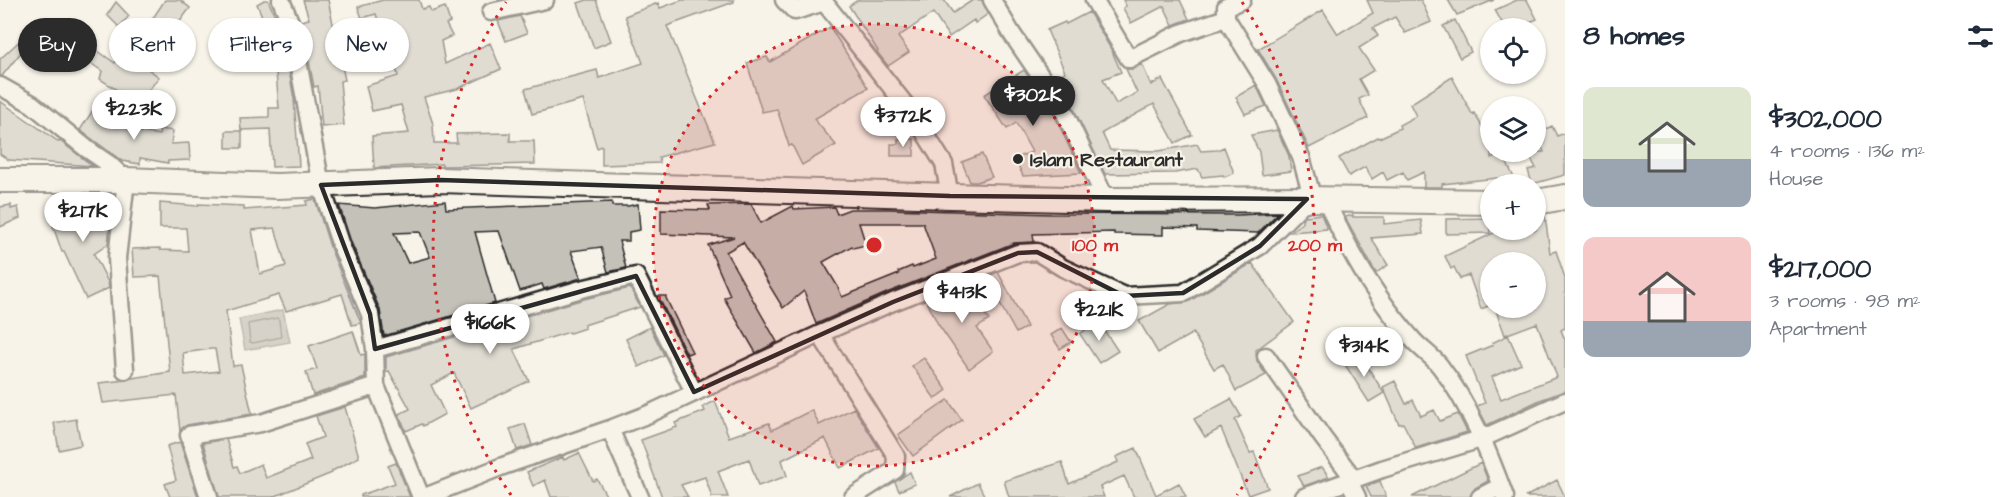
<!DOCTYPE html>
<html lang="en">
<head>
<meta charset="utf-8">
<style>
  :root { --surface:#fff; --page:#f6f6f7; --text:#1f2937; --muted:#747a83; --accent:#2b2b2b }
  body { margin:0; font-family:"Architects Daughter",sans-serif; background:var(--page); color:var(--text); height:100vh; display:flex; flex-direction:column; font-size:22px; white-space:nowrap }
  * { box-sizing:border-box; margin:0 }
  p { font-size:20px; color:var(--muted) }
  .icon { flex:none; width:33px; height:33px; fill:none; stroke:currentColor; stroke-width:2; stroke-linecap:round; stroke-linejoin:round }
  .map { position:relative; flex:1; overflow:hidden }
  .panel { display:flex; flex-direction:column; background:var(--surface); width:450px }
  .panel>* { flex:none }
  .top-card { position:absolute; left:18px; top:18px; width:570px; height:54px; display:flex; gap:12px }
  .controls { position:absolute; left:1480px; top:18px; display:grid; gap:12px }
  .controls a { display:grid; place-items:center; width:66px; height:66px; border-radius:50%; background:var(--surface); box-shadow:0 2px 4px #0004; font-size:30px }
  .price { position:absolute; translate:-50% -51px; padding:0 14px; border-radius:21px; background:#fff; color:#222; font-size:20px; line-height:39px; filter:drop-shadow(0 2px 3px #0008) }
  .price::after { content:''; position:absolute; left:50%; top:36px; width:18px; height:14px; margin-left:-9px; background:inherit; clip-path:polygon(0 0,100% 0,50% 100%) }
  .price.active { background:var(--accent); color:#fff }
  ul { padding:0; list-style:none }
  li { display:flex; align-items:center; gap:18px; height:150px; padding:0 18px }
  li span { display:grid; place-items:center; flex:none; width:168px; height:120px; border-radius:12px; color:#555 }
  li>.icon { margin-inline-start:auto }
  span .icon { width:72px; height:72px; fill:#fffc; stroke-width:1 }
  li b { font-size:26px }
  h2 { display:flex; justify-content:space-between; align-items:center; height:72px; padding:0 18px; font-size:26px }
  .pill { padding:0 21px; border-radius:27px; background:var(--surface); box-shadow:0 2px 4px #0004; font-size:21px; line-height:54px }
  .pill.active { background:var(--accent); color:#fff }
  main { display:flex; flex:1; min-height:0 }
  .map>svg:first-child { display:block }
  .water { fill:#afaca4; stroke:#7a7874; stroke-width:1.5 }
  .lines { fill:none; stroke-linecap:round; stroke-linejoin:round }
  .shore { stroke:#605f5b; stroke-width:1.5 }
  .building { fill:#c4c1b9; stroke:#2b2b2b; stroke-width:1.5; fill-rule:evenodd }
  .minor-casing { stroke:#2b2b2b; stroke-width:21 }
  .highway-casing { stroke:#2b2b2b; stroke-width:28 }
  .minor { stroke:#f7f3e8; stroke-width:16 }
  .highway { stroke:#f7f3e8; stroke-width:24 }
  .marked { fill:none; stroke:#2b2b2b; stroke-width:4.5; stroke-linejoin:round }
  .ring { fill:none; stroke:#d62828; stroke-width:3; stroke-dasharray:3 6 }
  .poi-dot { fill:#2b2b2b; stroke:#f7f3e8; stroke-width:2 }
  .labels { text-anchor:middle; stroke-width:4.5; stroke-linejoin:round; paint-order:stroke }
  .poi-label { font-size:20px; font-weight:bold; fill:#2b2b2b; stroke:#f7f3e8; text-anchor:start }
  .centre { fill:#d62828; stroke:#f7f3e8; stroke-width:3 }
  .ring-label { font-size:18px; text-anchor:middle; font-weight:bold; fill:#d62828; stroke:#f7f3e8; stroke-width:4.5; stroke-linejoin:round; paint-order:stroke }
</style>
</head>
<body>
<main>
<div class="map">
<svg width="1565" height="497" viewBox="0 0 1565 497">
  <rect width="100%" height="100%" fill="#f7f3e8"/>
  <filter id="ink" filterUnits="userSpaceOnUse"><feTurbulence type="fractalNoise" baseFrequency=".0167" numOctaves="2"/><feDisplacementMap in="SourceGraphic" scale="12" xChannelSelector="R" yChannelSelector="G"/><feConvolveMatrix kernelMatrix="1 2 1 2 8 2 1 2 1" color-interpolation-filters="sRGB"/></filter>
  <g filter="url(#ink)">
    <path class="water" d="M283,310L290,342L245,350L239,319Z"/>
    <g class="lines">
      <path class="shore" d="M277,318L279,320L281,337L253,343L250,342L248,324Z"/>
    </g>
    <path class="building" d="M165,0H180L190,8L170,35L151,21Z
      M264,0H268L281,29L270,35L257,4Z
      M303,0H328L345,80L340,81L344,125L322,127L318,86L314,87L301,21L309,19Z
      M383,0H419L422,9L429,7L431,12L445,7L450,22L446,24L452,36L441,41L445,64L490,43L501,69L457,89L424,97L433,124L434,143H457L456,134L510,133V141H534L535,164L446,166H442V164L374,168L372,136L409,133L401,105L372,111L366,86L398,76L389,39L384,41L376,14L362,18L358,7Z
      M587,0H596L611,41L594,48L578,3Z
      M682,0H734V2L667,26L715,142L659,157L660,163L602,165V146L597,148L583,100L532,114L525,89L597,70L599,78L643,63L625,16L658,3L660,8Z
      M858,0H944L953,13L973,0H982L988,14L975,23L974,20L949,37L933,13L898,37L909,52L888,66L877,52L878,51L849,6Z
      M1123,0H1180L1189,19L1173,25L1164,6L1131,23L1123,8L1126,6Z
      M1367,0H1421L1431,22L1405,33L1395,17L1373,28L1378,36L1359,48L1374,70L1359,79L1368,95L1359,99L1368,118L1309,148L1276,79L1258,49L1323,10L1338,34L1373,13Z
      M1448,0H1494L1457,15Z
      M1517,0H1527L1537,19L1515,28H1505L1495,10Z
      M116,2L129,16L119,27L107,15Z
      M1089,12L1111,49L1121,72L1103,79L1116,104L1137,93L1126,69H1133L1142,64L1151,85L1162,79L1192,135L1175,143L1154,104L1102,133L1110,150L1159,151L1197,144L1201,151L1217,150L1224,147L1234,173L1224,177L1223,175L1202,177L1198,169L1175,173L1105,174L1072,105L1054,77L1065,72L1047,30L1065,22L1066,24Z
      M520,16L527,33L506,41L498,21Z
      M1455,20L1471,52L1460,58L1443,26Z
      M830,27L868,88L814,119L836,145L802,165L792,145L789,146L777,109L762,112L747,63L767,57L770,62Z
      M26,35L31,40L2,76H0V59Z
      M88,44L115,63L123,50L134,57L142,45L156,55L147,68L159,77L138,104L100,79L102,71L80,56Z
      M285,48L294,99L299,166L272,167L270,129L241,130L240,118L269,117V108H279L274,49Z
      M1024,70L1054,114L1081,173L1023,176L1015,158L1032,152L1016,123L1007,129L984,95Z
      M1452,77L1472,114L1474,113L1491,141V158L1502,153L1517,184H1500L1497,178L1442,184V187H1424V172L1407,180L1403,172L1387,180L1383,172L1372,179L1365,167L1349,176L1339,158L1378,137L1379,138L1400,128L1399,125L1416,116L1410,104Z
      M1256,85L1266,106L1245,114L1236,97Z
      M0,101L59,142L60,141L93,166L9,160L0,154Z
      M93,110L108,119L110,116L131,130L159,135L160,129L173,131L171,144L189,143L190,160L168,161V163L140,158V164L122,161L80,130Z
      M1552,126L1557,136L1565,133V175L1532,184L1528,170L1536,168L1527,152H1544L1541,145L1545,143L1539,132Z
      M1277,130L1289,156L1291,171L1262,175L1259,152L1251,135Z
      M226,131H242V148H226Z
      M898,139H914V156H891V144H898Z
      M982,154L992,177L977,182H970L962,162Z
      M315,199L331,250L361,323L352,325L342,294L286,311L279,295L226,311L233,366L241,365L252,414L187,425L180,431L176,395L103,403L99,383L126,380L132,378L170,372L160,276L134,277L132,249L160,248V250L188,251L186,228H160V203L198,206V204L244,206V210L307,205L306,201ZM275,228L286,266L260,274L252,230ZM211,349H215L219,371L185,375L183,353Z
      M445,201L446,209L612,202V206H628L638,204L640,230L629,232V241H619L626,268L608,272L601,247L571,251L581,278L544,289L542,284L520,291L499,231L475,232L495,303L384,336L380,310L351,242L339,205L375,208ZM420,232L430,257L408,263L394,233Z
      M52,203L89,205V213L104,212V214H111L108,244L94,254L108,282L109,288L86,299L64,252H62L53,226Z
      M751,204L761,223L793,206L794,209L834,207L837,214L850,209H889L1051,214L1238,215L1278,213L1258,233L1197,231V228L1163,227V235L1114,234V232L1033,234L1034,242L1014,243L889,292L816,324L804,291L783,308L743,242L726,252L777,342L756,353L724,298L730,295L708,245L734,237L661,234V209L710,210L708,205ZM859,223H923L936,259L913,268L912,266L898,272L899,274L842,297L838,287L823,262L852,246L853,248L866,245Z
      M11,205V209L18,207L20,218L0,227V207Z
      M1321,214L1327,229L1290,232L1302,223V219L1305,216Z
      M1353,215V217H1384V224L1421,220L1423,234L1371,238L1388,265L1376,273L1345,217Z
      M1545,215L1550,253L1556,251L1565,278V328L1561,330L1565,340V391L1540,400L1487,425L1477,406L1485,403L1466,356L1493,345L1492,343L1508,335L1521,364L1492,377L1501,399L1557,377L1537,323L1505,335L1495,308H1536V262H1491V305L1481,309L1469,275L1460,279L1454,267L1451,269L1445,256L1500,230H1536V216Z
      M1490,218V233L1446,234V219Z
      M1252,263L1294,322L1256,350L1257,361L1266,375L1236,391L1223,364L1214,369L1193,333L1158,353L1139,321L1170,304L1188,302Z
      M998,272L1027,327L1016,333L985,277Z
      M965,285L989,320L977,328L993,351L969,369L938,324L926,300Z
      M630,288L640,307L584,325L585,328L570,333L569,332L514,349L529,381L471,408L454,373L431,385L445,414L423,426L422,424L406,431L399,414L410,409L389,371L386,372V357L584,299Z
      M658,296H666V298L692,352L687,354Z
      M1098,321L1118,351L1099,363L1080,334Z
      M650,327L664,355L639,367L626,339Z
      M1062,328L1071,342L1060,349L1051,335Z
      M353,331L361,355L365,354V378L313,395L306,372L317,369L309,346Z
      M1359,353L1384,393L1369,402L1344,363Z
      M924,358L947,390L935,399L912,366Z
      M1395,381L1406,404L1413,400L1421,416L1434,410L1440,421L1458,414L1467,432L1416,448L1403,423L1399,424L1383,387Z
      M1231,399L1241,416L1235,420L1250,453L1254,452L1268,488L1248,495L1221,428L1205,437L1194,419Z
      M948,400L962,420L913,456L898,435Z
      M715,401L729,437L769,423L772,430L812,410L819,425L854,408L879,448L840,468L825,438L782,460L787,476L758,486L749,459L718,471L728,497H712L705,477L681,485L688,497H662L641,440L677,427L675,423L705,411L703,407Z
      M345,407L359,457L332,471V473L273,497H219L203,443L226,439L234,467L237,466L240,473L261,464L266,478L311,460L305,444L323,437L316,416Z
      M76,419L81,445L59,450L54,423Z
      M525,424L532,445L517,450L510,429Z
      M180,442L198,497H170L165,484L176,480L167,446Z
      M1136,448L1156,495L1179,483L1186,497H1134L1124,476L1100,487L1104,497H1009L1004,481L1062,462L1069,484L1118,462L1116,457Z
      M579,453L593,481L597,479L607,497H551L545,480L533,486L527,472L563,457L564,460Z
      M396,463L410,497H361V495L395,483L388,466Z
      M1481,463L1488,481L1475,488L1470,497H1412Z
      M1322,467L1329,477L1304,486L1298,476Z
      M910,472L915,484L899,491L895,482Z
      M1557,480L1565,497H1525Z
      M1380,481L1386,497H1371L1366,486Z
      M978,483L985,497H950Z"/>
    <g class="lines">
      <defs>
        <path id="minor" d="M784,0L795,11L824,2L915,117L944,164L950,196
          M992,0L1012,34L1063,109L1106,200
          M1094,0L1129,59L1181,33L1226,18
          M1242,0L1226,7V18L1267,84L1301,157L1313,200
          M491,12L545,0
          M0,86L32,104L87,149L109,164L126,180L117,258L125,370
          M1326,200C1348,250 1376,299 1413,340C1421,349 1432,356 1440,366C1470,405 1488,451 1505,497
          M820,334L896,456L895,470L853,497
          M375,349L581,289L636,276L694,392
          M1266,356L1323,438L1354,479
          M376,386L421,497
          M610,429L640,497
          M1349,481L1357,497
          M209,497L189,435L261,423L376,386L375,349L370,314L341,246L321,185L291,24L281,0
          M425,497L503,466L610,429L649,414L820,334L893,302L1018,253L1037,252L1063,268L1124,296L1183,293L1260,246L1307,199
          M1304,497L1382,469L1481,439L1565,401
          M1480,497L1501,486"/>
        <path id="highway" d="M0,180H126L277,186L440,180L950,196L1106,200L1307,199L1491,202
          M1536,202L1565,197"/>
      </defs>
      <use href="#minor" class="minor-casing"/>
      <use href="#highway" class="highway-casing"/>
      <use href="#minor" class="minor"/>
      <use href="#highway" class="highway"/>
    </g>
  </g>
  <path d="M0 0H1565V497H0ZM440,180L950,196L1307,199L1260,246L1183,293L1124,296L1037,252L1018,253L893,302L694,392L636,276L375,349L370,314L321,185Z" fill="#f7f3e8" fill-opacity=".55" fill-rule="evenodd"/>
  <path class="marked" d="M440,180L950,196L1307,199L1260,246L1183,293L1124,296L1037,252L1018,253L893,302L694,392L636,276L375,349L370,314L321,185Z"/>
  <circle cx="874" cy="245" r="221" fill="#d62828" fill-opacity=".12"/>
  <g class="ring">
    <circle cx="874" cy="245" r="221"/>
    <path d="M511 495A441 441 0 0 1 506 2M1242 2A441 441 0 0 1 1237 495"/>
  </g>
  <circle class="poi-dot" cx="1018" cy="159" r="6"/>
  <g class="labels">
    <g class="poi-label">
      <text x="1030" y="166">Islam Restaurant</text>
    </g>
  </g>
  <circle cx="874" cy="245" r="9" class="centre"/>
  <g class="ring-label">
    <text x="1095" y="251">100 m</text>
    <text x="1315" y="251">200 m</text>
  </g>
</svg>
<div class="controls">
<a><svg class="icon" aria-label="locate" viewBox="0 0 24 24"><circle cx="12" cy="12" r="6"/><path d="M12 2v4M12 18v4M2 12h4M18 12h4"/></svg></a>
<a><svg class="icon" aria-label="layers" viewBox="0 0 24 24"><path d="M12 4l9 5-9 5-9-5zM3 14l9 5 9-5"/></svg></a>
<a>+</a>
<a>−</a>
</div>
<b class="price active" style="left:1033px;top:127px">$302K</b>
<b class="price" style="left:134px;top:141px">$223K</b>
<b class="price" style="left:903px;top:148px">$372K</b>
<b class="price" style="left:83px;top:243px">$217K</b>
<b class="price" style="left:962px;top:324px">$413K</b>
<b class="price" style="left:1099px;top:342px">$221K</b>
<b class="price" style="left:490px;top:355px">$166K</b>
<b class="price" style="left:1364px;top:378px">$314K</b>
<div class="top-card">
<a class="pill active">Buy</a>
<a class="pill">Rent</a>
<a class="pill">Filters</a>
<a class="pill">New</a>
</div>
</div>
<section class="panel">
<h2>8 homes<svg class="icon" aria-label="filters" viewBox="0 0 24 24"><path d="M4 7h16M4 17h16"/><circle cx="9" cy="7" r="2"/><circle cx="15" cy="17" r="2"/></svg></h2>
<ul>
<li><span style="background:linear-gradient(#dfe7d0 60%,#9aa5b1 0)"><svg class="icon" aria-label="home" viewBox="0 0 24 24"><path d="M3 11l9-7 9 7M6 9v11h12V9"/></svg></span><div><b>$302,000</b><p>4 rooms · 136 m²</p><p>House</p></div></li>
<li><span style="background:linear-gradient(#f6c9c9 70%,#9aa5b1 0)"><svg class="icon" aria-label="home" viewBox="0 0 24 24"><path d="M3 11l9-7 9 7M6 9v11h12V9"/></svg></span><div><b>$217,000</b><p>3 rooms · 98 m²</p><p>Apartment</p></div></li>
</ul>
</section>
</main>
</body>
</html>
